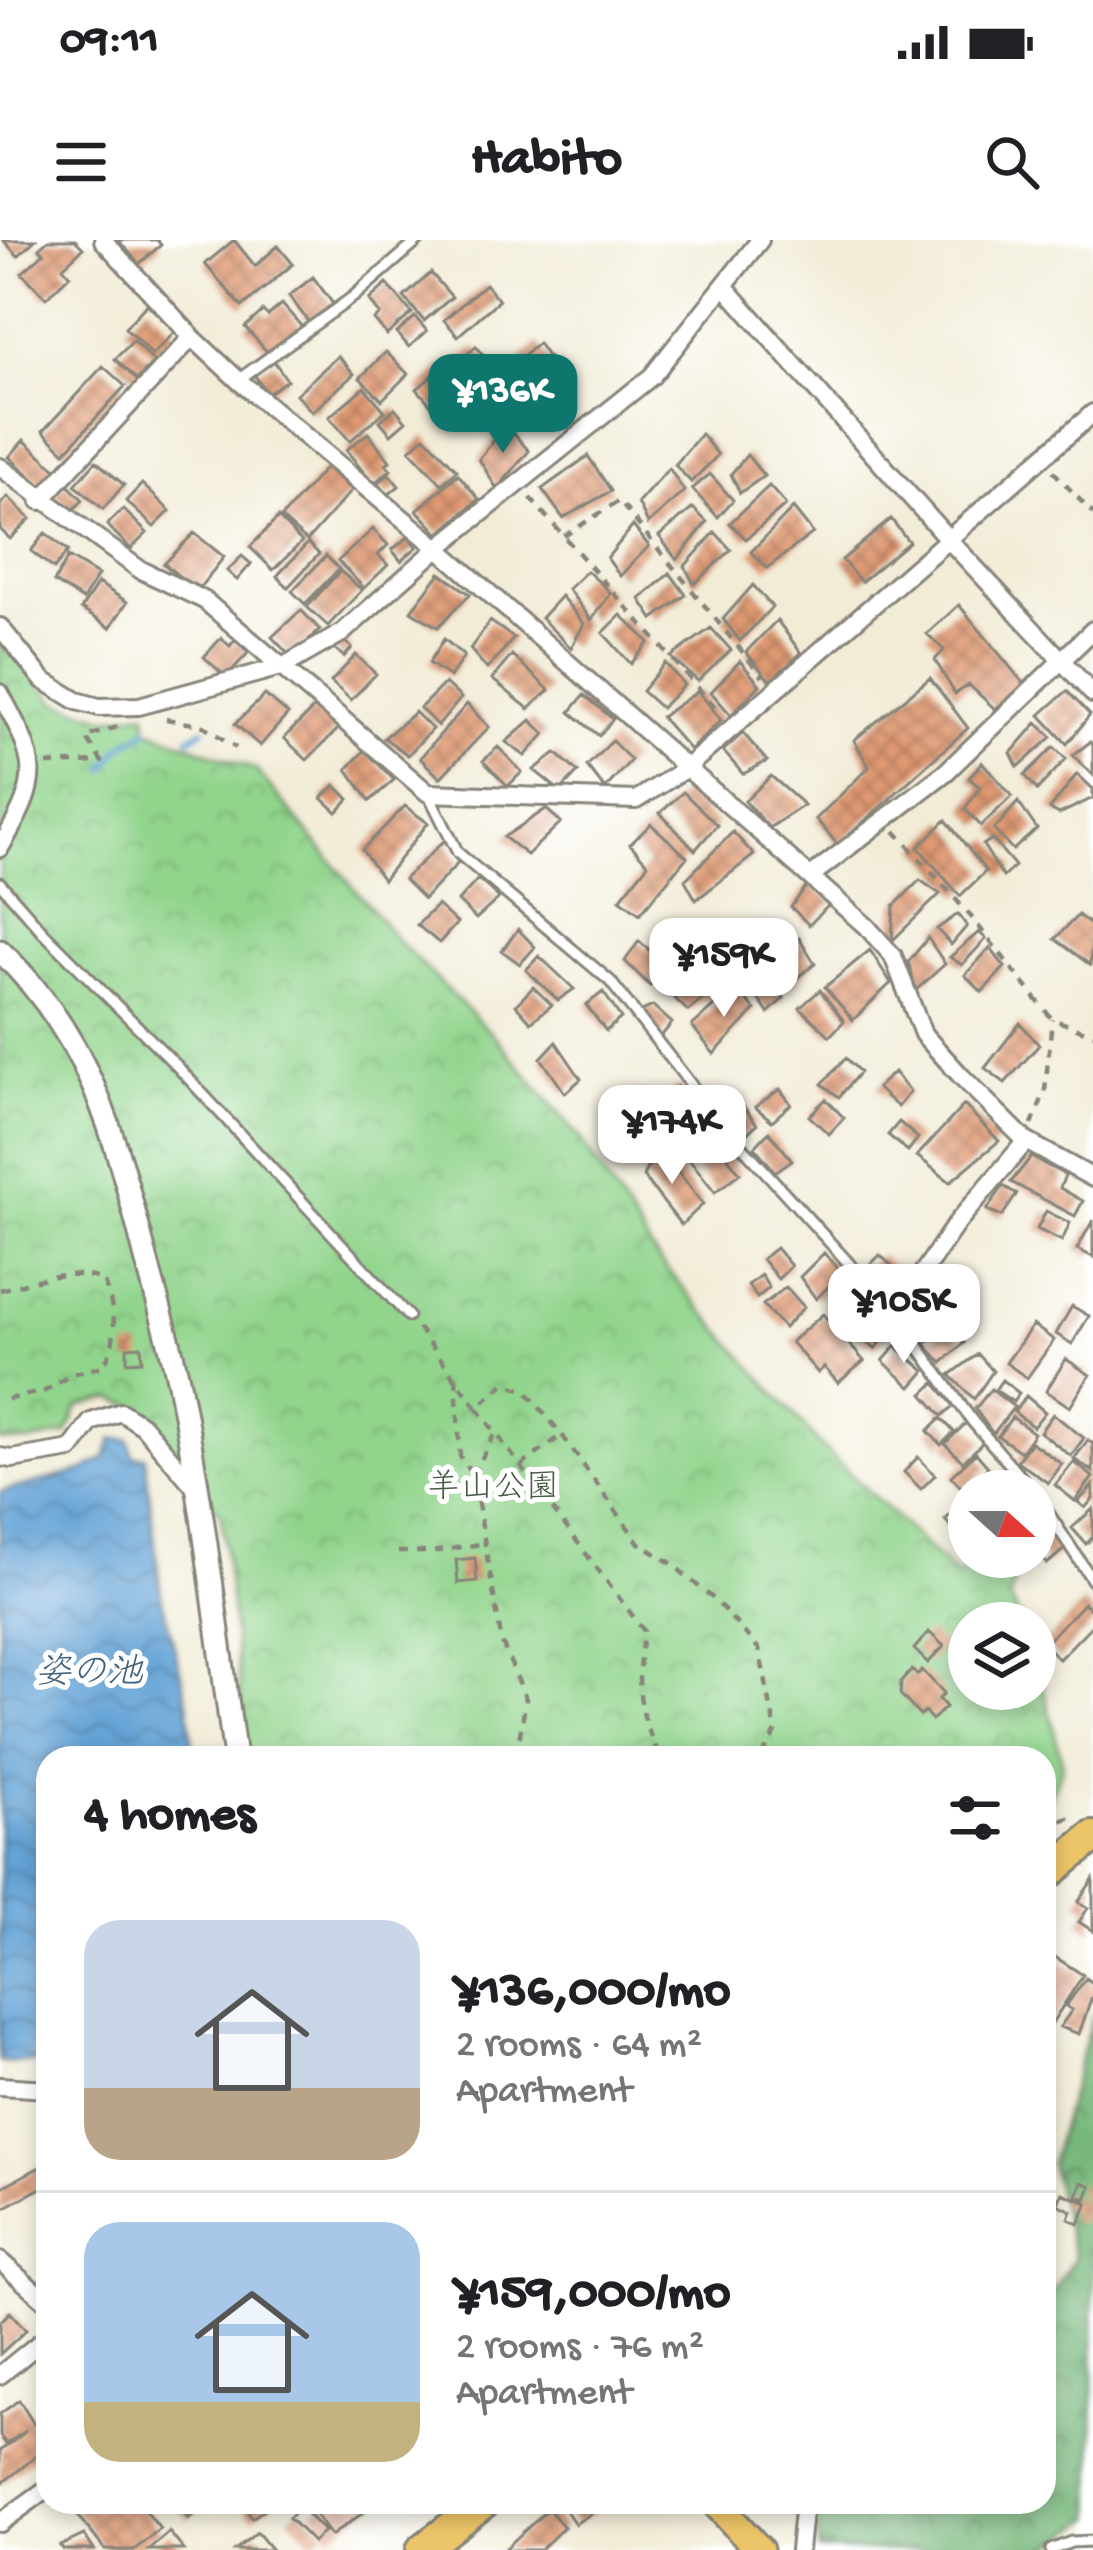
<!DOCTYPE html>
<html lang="en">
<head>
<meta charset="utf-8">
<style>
  :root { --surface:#fff; --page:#f2f2f2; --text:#202124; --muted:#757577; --line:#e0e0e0; --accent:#0f766e }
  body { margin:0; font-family:"Gochi Hand","Klee One",sans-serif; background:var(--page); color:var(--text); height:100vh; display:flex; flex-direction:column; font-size:45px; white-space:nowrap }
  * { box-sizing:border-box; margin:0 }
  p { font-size:39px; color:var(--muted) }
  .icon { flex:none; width:66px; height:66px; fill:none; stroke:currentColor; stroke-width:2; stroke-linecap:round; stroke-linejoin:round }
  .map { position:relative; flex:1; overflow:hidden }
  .side { position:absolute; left:36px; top:1506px; width:1020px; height:768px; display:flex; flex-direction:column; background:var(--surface); border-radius:36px; box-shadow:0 6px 18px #0003 }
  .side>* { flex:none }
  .needle { width:78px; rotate:111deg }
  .controls { position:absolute; left:948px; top:1230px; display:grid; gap:24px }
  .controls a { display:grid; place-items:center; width:108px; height:108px; border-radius:50%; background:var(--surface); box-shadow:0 6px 18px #0003; font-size:60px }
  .price { position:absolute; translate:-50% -102px; padding:0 27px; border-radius:24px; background:#fff; color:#222; font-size:39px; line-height:78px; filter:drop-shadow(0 3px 6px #0008) }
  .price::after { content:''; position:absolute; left:50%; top:72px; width:36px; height:27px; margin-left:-18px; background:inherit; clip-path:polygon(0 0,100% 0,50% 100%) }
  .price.selected { background:var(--accent); color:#fff }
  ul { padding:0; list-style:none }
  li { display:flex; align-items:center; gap:36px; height:300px; padding:0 48px }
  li+li { border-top:3px solid var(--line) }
  li span { display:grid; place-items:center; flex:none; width:336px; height:240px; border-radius:36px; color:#555 }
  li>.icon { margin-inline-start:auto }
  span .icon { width:144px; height:144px; fill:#fffc; stroke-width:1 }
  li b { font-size:51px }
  h2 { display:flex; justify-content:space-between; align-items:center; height:144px; padding:0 48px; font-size:51px }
  .status { display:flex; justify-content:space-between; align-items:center; height:84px; padding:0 60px; background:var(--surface); direction:ltr }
  .status svg { height:33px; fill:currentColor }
  header { display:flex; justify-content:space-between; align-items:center; height:156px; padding:0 48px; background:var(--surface); font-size:54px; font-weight:700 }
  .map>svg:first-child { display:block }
  .forest { fill:url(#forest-crowns); stroke:#48694a; stroke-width:3 }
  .park { fill:url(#park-crowns); stroke:#567854; stroke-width:3 }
  .water { fill:url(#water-waves); stroke:#406079; stroke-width:3 }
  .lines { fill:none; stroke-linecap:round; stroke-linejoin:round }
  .stream { stroke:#63a3d6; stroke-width:6 }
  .building { fill:url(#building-cross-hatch) }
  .service-casing { stroke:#87847a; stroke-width:15 }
  .minor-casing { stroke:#87847a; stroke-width:22 }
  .tertiary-casing { stroke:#87847a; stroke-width:27 }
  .primary-casing { stroke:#87847a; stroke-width:33 }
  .trunk-casing { stroke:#87847a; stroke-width:36 }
  .path { stroke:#87847a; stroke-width:4.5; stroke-dasharray:9 9; stroke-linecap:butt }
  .service { stroke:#fff; stroke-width:9 }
  .minor { stroke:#fff; stroke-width:16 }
  .tertiary { stroke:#fff; stroke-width:21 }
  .primary { stroke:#edc569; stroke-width:27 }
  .trunk { stroke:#edc569; stroke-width:30 }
  .labels { text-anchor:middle; stroke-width:10; stroke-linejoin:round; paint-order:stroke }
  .park-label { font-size:33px; fill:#455c43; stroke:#fff }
  .water-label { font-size:36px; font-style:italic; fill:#406079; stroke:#fff }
</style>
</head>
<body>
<div class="status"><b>09:11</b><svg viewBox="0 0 49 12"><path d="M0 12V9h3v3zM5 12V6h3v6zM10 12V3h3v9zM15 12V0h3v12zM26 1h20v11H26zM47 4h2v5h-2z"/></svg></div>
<header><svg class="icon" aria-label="menu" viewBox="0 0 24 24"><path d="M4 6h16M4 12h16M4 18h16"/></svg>Habito<svg class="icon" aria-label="search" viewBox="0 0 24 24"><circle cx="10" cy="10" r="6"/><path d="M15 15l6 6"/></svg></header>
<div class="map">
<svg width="1093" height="2310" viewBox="0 0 1093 2310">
  <defs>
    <pattern id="forest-crowns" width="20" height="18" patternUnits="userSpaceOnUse" patternTransform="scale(3)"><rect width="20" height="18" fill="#74b678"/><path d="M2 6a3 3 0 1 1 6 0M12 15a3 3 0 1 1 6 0" fill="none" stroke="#5e9362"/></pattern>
    <pattern id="park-crowns" width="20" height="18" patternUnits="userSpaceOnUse" patternTransform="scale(3)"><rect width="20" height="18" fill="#91d48c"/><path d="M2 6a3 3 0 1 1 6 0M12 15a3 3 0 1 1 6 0" fill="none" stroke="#7cb578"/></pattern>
    <pattern id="water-waves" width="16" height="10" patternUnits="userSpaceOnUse" patternTransform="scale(3)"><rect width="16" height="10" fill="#63a3d6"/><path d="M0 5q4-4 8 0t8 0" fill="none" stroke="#5184ad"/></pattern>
    <pattern id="building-cross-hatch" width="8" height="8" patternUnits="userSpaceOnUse" patternTransform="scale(3)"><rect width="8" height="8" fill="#df9972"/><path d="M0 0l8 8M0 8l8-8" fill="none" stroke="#b47c5d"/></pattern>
  </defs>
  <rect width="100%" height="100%" fill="#fff"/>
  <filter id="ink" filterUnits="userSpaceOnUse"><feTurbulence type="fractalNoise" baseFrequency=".00833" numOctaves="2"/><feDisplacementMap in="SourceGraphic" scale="24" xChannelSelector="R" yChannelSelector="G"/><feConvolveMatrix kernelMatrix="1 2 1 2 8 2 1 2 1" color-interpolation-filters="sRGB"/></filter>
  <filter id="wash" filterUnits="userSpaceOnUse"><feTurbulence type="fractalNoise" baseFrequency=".004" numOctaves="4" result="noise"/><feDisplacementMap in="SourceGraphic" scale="48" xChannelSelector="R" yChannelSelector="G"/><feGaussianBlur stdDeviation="2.7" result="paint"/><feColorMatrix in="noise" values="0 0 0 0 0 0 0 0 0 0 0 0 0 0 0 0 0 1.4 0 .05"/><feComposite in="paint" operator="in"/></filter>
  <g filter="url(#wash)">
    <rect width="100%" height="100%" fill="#f2ecd7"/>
    <path class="forest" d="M1093,1774V2278L1045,2310H818L817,2273L824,2262H1044V2065L1074,2018L1050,1924Z"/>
    <path class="park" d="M0,400L56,462L107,478L146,472L147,489L256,530L398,701L497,799L578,896L658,1019L823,1208L958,1337L982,1317H1000L1014,1342L1009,1359L1023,1383H969V1449H1035V1414L1063,1526L1044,1570V1518H247L221,1274L179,1232L139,1168L111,1158L78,1167L67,1194L29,1202L0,1201Z"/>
    <path class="water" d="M113,1199H129L133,1216H145L161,1355L188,1462L194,1518H48V1822H0V1252L85,1230L105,1218Z"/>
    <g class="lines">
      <path class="stream" d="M189,498L203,490
        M105,529L120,507L147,490"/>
    </g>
    <g id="blocks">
      <path class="building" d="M3,0H35L18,16Z
        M48,0H75L83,8L63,27L70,35L46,58L22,33L44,13L39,8Z
        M118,0H157L161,5L139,24Z
        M234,0L255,26L278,6L293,24L242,67L205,24Z
        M431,33L452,57L424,81L404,57Z
        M313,37L334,65L310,84L289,56Z
        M387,44L412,73L387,95L374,80L380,74L369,60Z
        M485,44L499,60L458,96L444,80Z
        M147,64L175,92L152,115L125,88Z
        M282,64L302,87L270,115L245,87L263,71L268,76Z
        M415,77L427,91L409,107L397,93Z
        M133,101L154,122L137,140L115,119Z
        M538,103L561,137L540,145L520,119Z
        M476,106L490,123L474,136L460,120Z
        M386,112L408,134L382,160L360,138Z
        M338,116L354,134L312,172L296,154Z
        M274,121L287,140L267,154L254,134Z
        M449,121L468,143L436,171L417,149Z
        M103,126L125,146L65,212L43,191Z
        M560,145L572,160L551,189L536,169Z
        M364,147L385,171L350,201L329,177Z
        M395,168L406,181L391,194L380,181Z
        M506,185L529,211L497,249L479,219Z
        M368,193L390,221L386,224L391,230L373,244L346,210Z
        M701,194L718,215L691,242L675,225Z
        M425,196L457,230L442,244L410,210Z
        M24,200L59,232L44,248L9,217Z
        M747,215L764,236L740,253L731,234Z
        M588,216L611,251L563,278L542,249Z
        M96,221L124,245L103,269L75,245Z
        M326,227L352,250L307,301L281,278Z
        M669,228L684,251L648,284L638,263Z
        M389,234L399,246L388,255L378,243Z
        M458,234L479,259L439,294L417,270Z
        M710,234L733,260L718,277L692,249Z
        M66,243L83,260L72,271L54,254Z
        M142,244L170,271L154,287L126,261Z
        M769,246L786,265L746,299L730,283Z
        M8,257L30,279L10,299L0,289V265Z
        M693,268L707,282L677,320L659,296Z
        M793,268L813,293L767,328L751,312Z
        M123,269L147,293L131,309L107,285Z
        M278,278L302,302L273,330L250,307Z
        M891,279L909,302L861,342L842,320Z
        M633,286L649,306L620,336L607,318Z
        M373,289L388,305L378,315L388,325L364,348L338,321Z
        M715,292L731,310L694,344L685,326Z
        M45,293L68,311L54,329L31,311Z
        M194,293L224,317L197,351L164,324Z
        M408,297L417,307L401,321L392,310Z
        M308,303L319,314L288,347L277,336Z
        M242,316L251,324L237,340L227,331Z
        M326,316L339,329L305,364L292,351Z
        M68,317L98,335L83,360L54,342Z
        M340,331L362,350L328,386L307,367Z
        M587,331L611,353L591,380L568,349Z
        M440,333L470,354L438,387L411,371Z
        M670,333L686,355L653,379L640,359Z
        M98,343L127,362L110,388L81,369Z
        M753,345L772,367L740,401L723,379Z
        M561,356L584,384L571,408L541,378Z
        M959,365L1025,445L995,469L969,445L955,454L935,420L944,410L927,394Z
        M301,370L320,390L291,417L272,397Z
        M621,375L649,402L631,424L603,393Z
        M777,380L801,413L770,441L746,412Z
        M490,381L514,398L487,429L470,409Z
        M711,388L731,410L698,441L671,417Z
        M221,398L230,406L235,400L249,412L226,437L204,417Z
        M342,399L352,408L344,417L334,408Z
        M444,399L464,416L450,437L429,423Z
        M356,415L376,434L351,460L331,442Z
        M512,415L549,450L529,469L492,439Z
        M740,421L760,445L731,475L711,452Z
        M665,423L684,445L661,468L642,451Z
        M930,438L968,488L838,605L816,579L869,527L854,500Z
        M445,443L461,458L438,486L420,468Z
        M698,451L721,480L690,510L661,477Z
        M1067,451L1090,475L1067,504L1040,475Z
        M265,455L288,474L260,506L235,484Z
        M584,455L613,479L599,496L570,472Z
        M467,464L489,487L440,538L420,518Z
        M317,465L339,488L307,520L284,498Z
        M415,472L432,489L408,515L384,498Z
        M531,480L545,494L525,516L506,502Z
        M1037,483L1052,497L1018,527L1011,513Z
        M743,493L767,521L743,534L723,511Z
        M612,501L631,520L605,549L587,526Z
        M1090,502L1093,505V535L1073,515Z
        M498,507L522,532L508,546L483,521Z
        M1054,507L1066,519L1037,550L1025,535Z
        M365,510L394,540L370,561L347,529Z
        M556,513L578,532L560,551L534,530Z
        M982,522L1012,556L981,586L965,569L980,547L969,538Z
        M1077,534L1093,549V558L1059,574L1050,569Z
        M771,536L804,565L769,588L745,561Z
        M335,545L349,559L337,572L322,558Z
        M683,552L717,585L695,610L660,573Z
        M1018,562L1037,589L1013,610L994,590Z
        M405,566L428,583L383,640L362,610Z
        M546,569L561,582L527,615L504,597Z
        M946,580L986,631L960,656L918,607Z
        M651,584L687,617L640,674L620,659L648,624L630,604Z
        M733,592L754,615L696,660L685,640Z
        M992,599L1015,626L1003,637L983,605Z
        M445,600L458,623L424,659L404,639Z
        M478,639L499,658L476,679L458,661Z
        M920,640L940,654L892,701L894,666Z
        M808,644L832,662L809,685L791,667Z
        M437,665L457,683L439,703L417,685Z
        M958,674L967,686L951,705L937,689Z
        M1078,675L1093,687L1090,725L1055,699Z
        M518,689L535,707L520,724L502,711Z
        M666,690L684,709L650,746L625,721L639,701L649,710Z
        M979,692L986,699L962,725L950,717Z
        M721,696L746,724L688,771L668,752Z
        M799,698L815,724L789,744L769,725Z
        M928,698L945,724L916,750L908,722Z
        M990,708L1005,727L982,752L965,735Z
        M870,710L891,743L853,780L825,747Z
        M539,716L574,749L558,760L526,730Z
        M757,726L784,758L768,773L743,736Z
        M533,747L552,765L531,782L516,765Z
        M735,747L755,770L714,814L692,786Z
        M820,750L844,781L830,796L800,768Z
        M603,752L621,778L606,791L586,765Z
        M653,766L672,783L657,801L642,771Z
        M1020,783L1039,805L1005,843L985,828Z
        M556,802L581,839L565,853L541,818Z
        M846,818L860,832L839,857L822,844Z
        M894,832L910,852L898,867L877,848Z
        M677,846L697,868L670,891L653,868Z
        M780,849L791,864L772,881L755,867Z
        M826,859L844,878L829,894L809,876Z
        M739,861L757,884L742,898L722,874Z
        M964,865L999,901L950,942L917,916Z
        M699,881L740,933L715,952L674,900Z
        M899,882L918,898L908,911L888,895Z
        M769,892L792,920L775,932L755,907Z
        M658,906L703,964L681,985L643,936Z
        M1031,917L1065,935L1060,948L1083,961L1075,976L1011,942Z
        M1003,946L1017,954L1002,976L987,970Z
        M1046,971L1070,983L1062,1001L1037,989Z
        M1093,980V1017L1077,1009Z
        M776,1008L791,1026L778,1039L762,1019Z
        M824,1013L842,1033L816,1059L800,1037Z
        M880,1015L904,1037L889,1053L866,1029Z
        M761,1035L769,1048L757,1058L748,1045Z
        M786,1047L804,1067L784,1088L763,1065Z
        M854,1050L877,1068L855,1094L833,1076Z
        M922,1060L939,1080L925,1094L909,1075Z
        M1072,1066L1089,1076L1072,1104L1056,1094Z
        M823,1074L864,1121L838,1143L824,1127L818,1133L791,1102Z
        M877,1077L892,1089L875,1109L860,1097Z
        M947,1084L964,1103L942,1123L925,1104Z
        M1033,1085L1054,1100L1027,1138L1006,1123Z
        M141,1106L142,1121L127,1122V1107Z
        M896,1106L925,1131L911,1147L883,1121Z
        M978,1114L993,1131L974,1159L950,1135Z
        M1066,1119L1090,1135L1070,1167L1046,1151Z
        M1002,1140L1019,1153L1013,1162L995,1150Z
        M935,1143L954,1166L942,1176L923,1154Z
        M991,1149L1014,1167L993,1194L975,1169Z
        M1026,1156L1045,1172L1033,1187L1014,1172Z
        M1053,1174L1084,1198L1071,1216L1040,1192Z
        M1012,1177L1034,1193L1021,1212L998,1196Z
        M941,1178L954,1192L941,1205L928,1191Z
        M966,1183L984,1201L963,1222L945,1204Z
        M1088,1200L1093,1204V1232L1074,1219Z
        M1031,1202L1062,1224L1048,1243L1017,1221Z
        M976,1213L988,1227L964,1250L951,1236Z
        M918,1217L935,1235L921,1249L904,1232Z
        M1074,1222L1093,1237L1075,1261L1055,1245Z
        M1093,1245V1259L1085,1268L1078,1262Z
        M969,1257V1292L962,1298L945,1280Z
        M1035,1265L1054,1286L1035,1303Z
        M1093,1269V1297L1086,1304L1072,1288Z
        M1053,1292L1067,1307L1047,1324L1035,1307Z
        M475,1318L477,1341L458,1343L456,1320Z
        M1084,1363L1093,1372V1384L1059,1419L1044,1404Z
        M929,1392L944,1406L928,1423L914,1409Z
        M912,1430L917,1435L922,1430L944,1453L939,1459L946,1467L932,1480L925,1472L920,1476L900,1454L901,1442Z
        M1093,1639V1691L1079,1682L1088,1668L1078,1662Z
        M1052,1715L1083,1735L1050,1786L1044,1782V1727Z
        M1086,1738L1093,1743V1754L1079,1794L1060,1787L1072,1770L1066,1766Z
        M48,1923V1944L0,1970V1948Z
        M1082,1942L1091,1946L1086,1959L1077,1956Z
        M1062,1953L1088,1963L1079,1984L1069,1979L1072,1971L1058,1964Z
        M10,2072L26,2090L0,2114V2082Z
        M19,2160L48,2207L0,2245V2211L26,2191L6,2204L0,2196V2174Z
        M73,2262H139L160,2289L134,2310H105L70,2265Z
        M175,2262H210L188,2279Z
        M241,2262H275L252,2278Z
        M323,2262H378L331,2296L312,2270Z
        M560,2262H601L603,2266L575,2284Z
        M300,2267L324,2291L313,2302L289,2278Z
        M548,2269L564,2287L540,2310H509L506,2308Z
        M169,2292L184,2310H148Z
        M257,2292L272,2310H235Z
        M84,2295L94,2310H63L60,2306Z"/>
    </g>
  </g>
  <g filter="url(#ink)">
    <use href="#blocks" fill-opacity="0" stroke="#87847a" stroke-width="3"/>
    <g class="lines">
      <defs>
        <path id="service" d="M238,140L353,57L419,0
          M428,553L458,613L610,741L721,883L895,1074L973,1182L1033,1251
          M0,643L43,692L176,825L408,1076
          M1035,1253L1093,1341
          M1051,2310L1071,2302L1093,2301"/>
        <path id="minor" d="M103,0L192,97L238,140L438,308L867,687L893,716L923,794L961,836L1026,901L1093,938
          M726,48L949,300L1093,454
          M0,227L139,329L204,360L428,553L636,560L685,529L1093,173
          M40,261L192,97
          M0,387L43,440L77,461L99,467L139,466L284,426L342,393L438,308L652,136L760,0
          M0,453C39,525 42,537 0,608
          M812,635L946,532L1093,390
          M895,1074L956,984L1026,901
          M0,1217L12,1219L71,1209L91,1182L121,1172L143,1186L199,1252
          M0,1846L48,1849
          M0,2021L48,2063
          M0,2135L48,2096
          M0,2283L48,2248
          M799,2310L804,2262"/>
        <path id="tertiary" d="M0,711C94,800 117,905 148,1026C159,1067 172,1108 180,1149C204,1271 218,1395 235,1518"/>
        <path id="primary" d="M715,2262L759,2310"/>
        <path id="trunk" d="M1044,1637L1093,1597
          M422,2310L484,2262"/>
      </defs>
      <use href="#service" class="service-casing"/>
      <use href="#minor" class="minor-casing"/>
      <use href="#tertiary" class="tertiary-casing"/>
      <use href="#primary" class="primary-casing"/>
      <use href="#trunk" class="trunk-casing"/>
      <path class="path" d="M1053,231L1093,274
        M530,258L721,474
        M564,296L619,261L763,437
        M166,479L204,486L236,508
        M47,524L102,522L86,497L120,486
        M895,591L968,673L1052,779L1093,794
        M1032,885L1045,851L1052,779
        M0,1050C36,1041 67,1027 103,1040C115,1069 120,1099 103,1126L72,1134L45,1151L0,1161
        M418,1088L477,1168L504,1144L525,1150L562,1195L639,1303L671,1323L717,1362L759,1409L776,1492L761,1518
        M456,1138L460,1216L473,1235
        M477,1168L644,1391C635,1441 637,1472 661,1518
        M494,1195L473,1235L502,1403L526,1459L516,1518
        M521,1226L562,1195
        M398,1312H432L486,1303
        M572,1518L607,1510L615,1518
        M1044,1586L1078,1575"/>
      <use href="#service" class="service"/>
      <use href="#minor" class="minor"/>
      <use href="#tertiary" class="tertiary"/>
      <use href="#primary" class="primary"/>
      <use href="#trunk" class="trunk"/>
    </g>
  </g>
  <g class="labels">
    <g class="park-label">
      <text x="493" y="1256">羊山公園</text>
    </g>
    <g class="water-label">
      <text x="89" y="1442">姿の池</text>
    </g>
  </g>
</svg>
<div class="controls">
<a><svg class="needle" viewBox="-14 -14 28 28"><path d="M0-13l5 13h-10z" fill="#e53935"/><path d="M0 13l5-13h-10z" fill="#757577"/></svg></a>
<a><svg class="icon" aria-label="layers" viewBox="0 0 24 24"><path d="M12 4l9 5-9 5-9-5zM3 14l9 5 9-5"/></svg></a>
</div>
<b class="price selected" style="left:503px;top:216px">¥136K</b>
<b class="price" style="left:724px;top:780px">¥159K</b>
<b class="price" style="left:672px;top:947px">¥174K</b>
<b class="price" style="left:904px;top:1126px">¥105K</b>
<section class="side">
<h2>4 homes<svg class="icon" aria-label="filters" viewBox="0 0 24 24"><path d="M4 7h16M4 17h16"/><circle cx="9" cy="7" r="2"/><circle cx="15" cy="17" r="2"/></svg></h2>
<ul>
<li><span style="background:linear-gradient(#c9d6e8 70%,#b9a48a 0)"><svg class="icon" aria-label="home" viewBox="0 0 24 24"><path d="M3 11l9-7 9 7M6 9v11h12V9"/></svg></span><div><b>¥136,000/mo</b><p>2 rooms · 64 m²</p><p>Apartment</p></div></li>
<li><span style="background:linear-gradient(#a9c7e8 75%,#c2b280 0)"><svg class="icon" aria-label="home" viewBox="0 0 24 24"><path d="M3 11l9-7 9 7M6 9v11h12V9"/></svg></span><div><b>¥159,000/mo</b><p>2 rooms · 76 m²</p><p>Apartment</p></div></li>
</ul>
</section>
</div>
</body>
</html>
